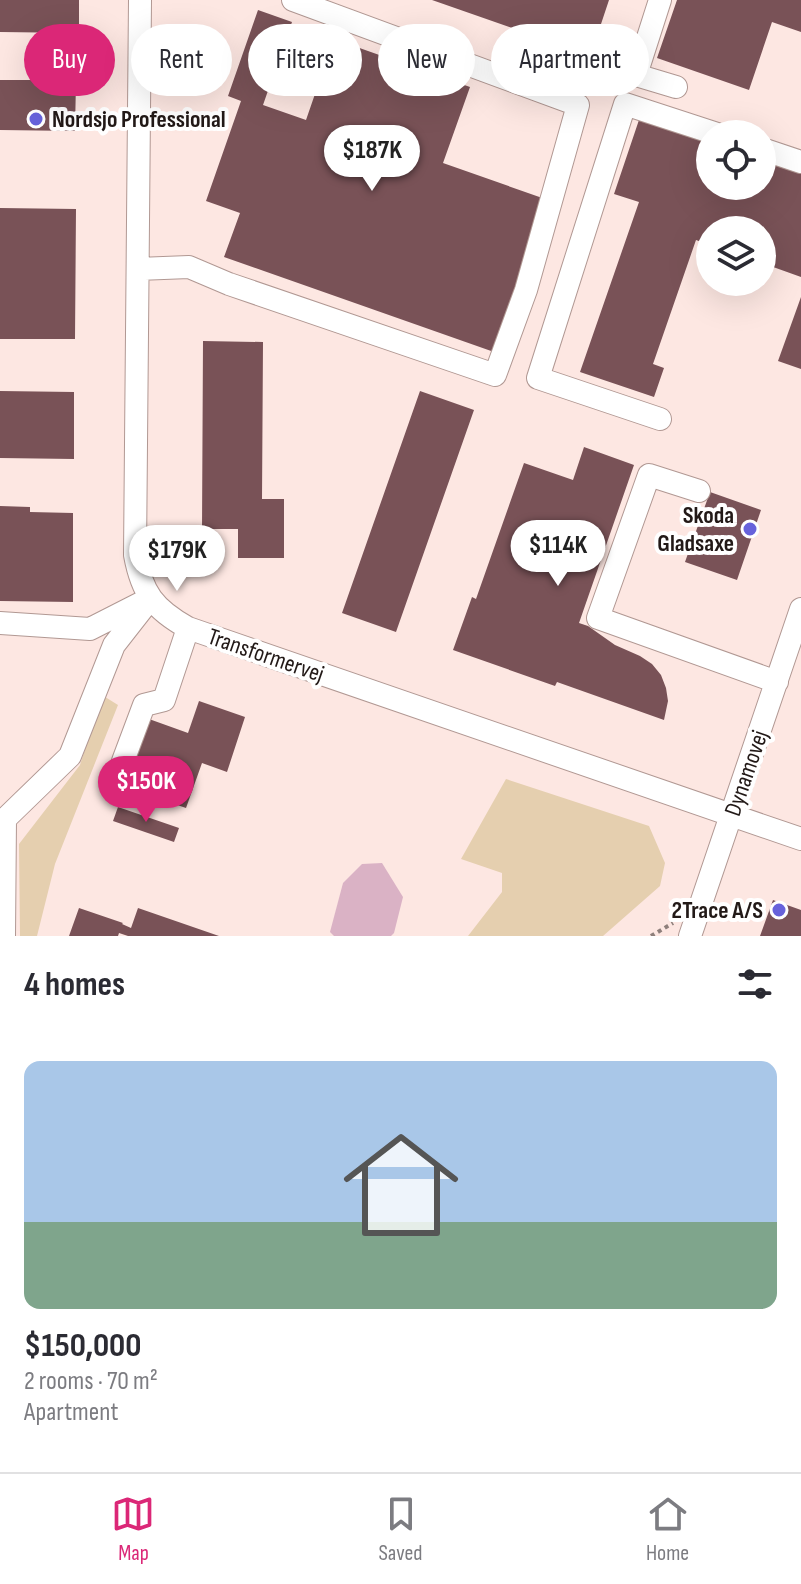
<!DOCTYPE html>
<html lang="en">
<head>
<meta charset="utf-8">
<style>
  :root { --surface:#fff; --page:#f7f7f7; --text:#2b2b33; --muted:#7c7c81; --line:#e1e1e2; --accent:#db2777 }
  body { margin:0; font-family:"Sofia Sans Condensed",sans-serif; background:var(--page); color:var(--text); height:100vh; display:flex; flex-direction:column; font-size:30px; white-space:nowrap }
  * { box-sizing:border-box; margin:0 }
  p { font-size:26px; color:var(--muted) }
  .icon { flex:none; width:44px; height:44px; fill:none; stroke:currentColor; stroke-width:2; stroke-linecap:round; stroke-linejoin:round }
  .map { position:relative; height:936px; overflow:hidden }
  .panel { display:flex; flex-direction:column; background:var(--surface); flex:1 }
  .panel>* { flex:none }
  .top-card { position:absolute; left:24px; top:24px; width:754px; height:72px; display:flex; gap:16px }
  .controls { position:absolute; left:696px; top:120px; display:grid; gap:16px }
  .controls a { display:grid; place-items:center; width:80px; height:80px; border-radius:50%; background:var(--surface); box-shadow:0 8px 32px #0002; font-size:40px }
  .price { position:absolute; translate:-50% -68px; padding:0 18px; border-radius:28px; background:#fff; color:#222; font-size:26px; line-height:52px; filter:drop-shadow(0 2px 4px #0008) }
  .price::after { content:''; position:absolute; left:50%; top:48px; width:24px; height:18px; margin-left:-12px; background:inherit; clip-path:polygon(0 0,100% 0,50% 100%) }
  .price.on { background:var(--accent); color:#fff }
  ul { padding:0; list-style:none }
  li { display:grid; align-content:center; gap:16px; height:424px; padding:0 24px }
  li span { display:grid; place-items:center; height:248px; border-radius:16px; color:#555 }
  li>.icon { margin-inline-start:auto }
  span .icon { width:144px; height:144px; fill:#fffc; stroke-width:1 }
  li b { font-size:34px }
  h2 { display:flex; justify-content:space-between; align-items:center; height:96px; padding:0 24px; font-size:34px }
  .pill { padding:0 28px; border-radius:36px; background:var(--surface); box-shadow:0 8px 32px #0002; font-size:28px; line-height:72px }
  .pill.on { background:var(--accent); color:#fff }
  .tabs { display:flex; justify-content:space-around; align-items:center; height:112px; border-top:2px solid var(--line); background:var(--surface); font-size:22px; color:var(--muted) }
  .tabs a { display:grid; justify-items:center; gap:4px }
  .tabs .on { color:var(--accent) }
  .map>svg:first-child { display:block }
  .green { fill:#e5cfaf }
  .water { fill:#dab2c5 }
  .building { fill:#795257 }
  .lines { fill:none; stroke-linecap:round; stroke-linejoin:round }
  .minor-casing { stroke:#b19893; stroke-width:24 }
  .path { stroke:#8e7f7b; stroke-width:4; stroke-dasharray:4 4; stroke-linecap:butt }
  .minor { stroke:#fff; stroke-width:22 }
  .poi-dot { fill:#6762db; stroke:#fff; stroke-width:3 }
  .labels { text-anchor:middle; stroke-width:8; stroke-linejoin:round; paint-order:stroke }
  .poi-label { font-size:24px; font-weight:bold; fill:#221917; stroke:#fff; text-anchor:end }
  .street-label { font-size:24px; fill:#221917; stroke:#fff }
</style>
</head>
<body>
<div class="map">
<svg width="801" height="936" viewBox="0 0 801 936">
  <rect width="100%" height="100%" fill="#fde7e2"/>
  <path class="green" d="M102,695L118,705L55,864L37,936H20L19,844L80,765Z
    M506,779L649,826L665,863L660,886L603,936H468L502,892V873L461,859Z"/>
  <path class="water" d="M382,863L403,897L394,933L391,936H334L330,932L343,883L362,864Z"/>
  <path class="building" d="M0,0H79V33L0,32Z
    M432,0H609L592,51L574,44L572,49Z
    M677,0H801V32L772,22L749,90L657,58Z
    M258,10L292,22L263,105L306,120L334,39L470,87L443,163L548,200L494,352L224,257L240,213L206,201L241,101L228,96Z
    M0,80H76L75,131L0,130Z
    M641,114L710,138V186H762V156L801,170V277L762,263V230H710V245L696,240L653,364L664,368L654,397L580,372L639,202L614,194Z
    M0,208L76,209L75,339H0Z
    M801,297V369L778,361Z
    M203,341L263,342L262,499H284V558H238V529H202Z
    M0,391L74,392V459L0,458Z
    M420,391L474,410L396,632L342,613Z
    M584,447L634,465L579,623L588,626L615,645L640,656L652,664L661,675L666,688L668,701L664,720L557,682L555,686L453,650L472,597L476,599L524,463L573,480Z
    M710,492L761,510L737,580L685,562Z
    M0,506L30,507V512L73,513V602L0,601Z
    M199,701L245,717L227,772L202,763L186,808L125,787L149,719L188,733Z
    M118,807L179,828L174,842L113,821Z
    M773,900L801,910V936H760Z
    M79,908L123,923L122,924L131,928L138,908L219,936H128L119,933L118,936H69Z"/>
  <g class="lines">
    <defs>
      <path id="minor" d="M140,0L135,555C142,593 154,609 188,628L801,839
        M660,0L636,75L676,87
        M762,149L801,162
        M138,269L189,267L229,284L495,375L526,290L578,105L293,0
        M660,419L538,378L625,104L717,134
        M699,491L649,475L598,618L777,682
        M0,623L90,629L145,601
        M123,761L144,705L164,700L188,628
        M4,936L5,819L70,756L114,645L150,599
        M690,936L801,609"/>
    </defs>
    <use href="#minor" class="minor-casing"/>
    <path class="path" d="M651,936L673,923"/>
    <use href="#minor" class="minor"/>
  </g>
  <g class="poi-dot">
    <circle cx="36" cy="119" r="8"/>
    <circle cx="750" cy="529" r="8"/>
    <circle cx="779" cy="910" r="8"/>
  </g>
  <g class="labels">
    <g class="poi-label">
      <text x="52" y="127" text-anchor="start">Nordsjo Professional</text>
      <text x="734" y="523">Skoda<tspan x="734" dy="28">Gladsaxe</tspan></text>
      <text x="763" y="918">2Trace A/S</text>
    </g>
    <g class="street-label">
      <text transform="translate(266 655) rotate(19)" y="8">Transformervej</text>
      <text transform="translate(746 773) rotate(-71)" y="8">Dynamovej</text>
    </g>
  </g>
</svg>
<div class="controls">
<a><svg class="icon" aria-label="locate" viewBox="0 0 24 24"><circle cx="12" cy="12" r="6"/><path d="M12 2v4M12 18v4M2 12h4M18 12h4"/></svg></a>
<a><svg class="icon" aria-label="layers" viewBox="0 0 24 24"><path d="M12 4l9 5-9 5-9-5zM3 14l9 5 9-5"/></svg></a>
</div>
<b class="price" style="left:372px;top:193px">$187K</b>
<b class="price" style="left:558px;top:588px">$114K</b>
<b class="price" style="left:177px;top:593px">$179K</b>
<b class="price on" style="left:146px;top:824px">$150K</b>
<div class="top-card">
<a class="pill on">Buy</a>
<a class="pill">Rent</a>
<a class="pill">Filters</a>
<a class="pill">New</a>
<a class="pill">Apartment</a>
</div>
</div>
<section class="panel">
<h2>4 homes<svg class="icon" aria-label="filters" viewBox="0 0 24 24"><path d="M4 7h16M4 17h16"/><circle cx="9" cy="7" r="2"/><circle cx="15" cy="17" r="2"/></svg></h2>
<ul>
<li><span style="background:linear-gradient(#a9c7e8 65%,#7fa58c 0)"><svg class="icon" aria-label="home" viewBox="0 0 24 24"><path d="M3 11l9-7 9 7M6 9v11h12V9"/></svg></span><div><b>$150,000</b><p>2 rooms · 70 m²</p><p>Apartment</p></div></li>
</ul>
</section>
<nav class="tabs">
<a class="on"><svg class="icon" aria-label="map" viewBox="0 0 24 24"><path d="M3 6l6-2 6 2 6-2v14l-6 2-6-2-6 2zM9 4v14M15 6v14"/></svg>Map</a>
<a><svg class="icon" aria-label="saved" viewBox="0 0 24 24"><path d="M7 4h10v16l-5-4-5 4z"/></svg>Saved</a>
<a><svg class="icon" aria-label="home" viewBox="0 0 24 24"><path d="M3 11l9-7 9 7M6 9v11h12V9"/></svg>Home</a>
</nav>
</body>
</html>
